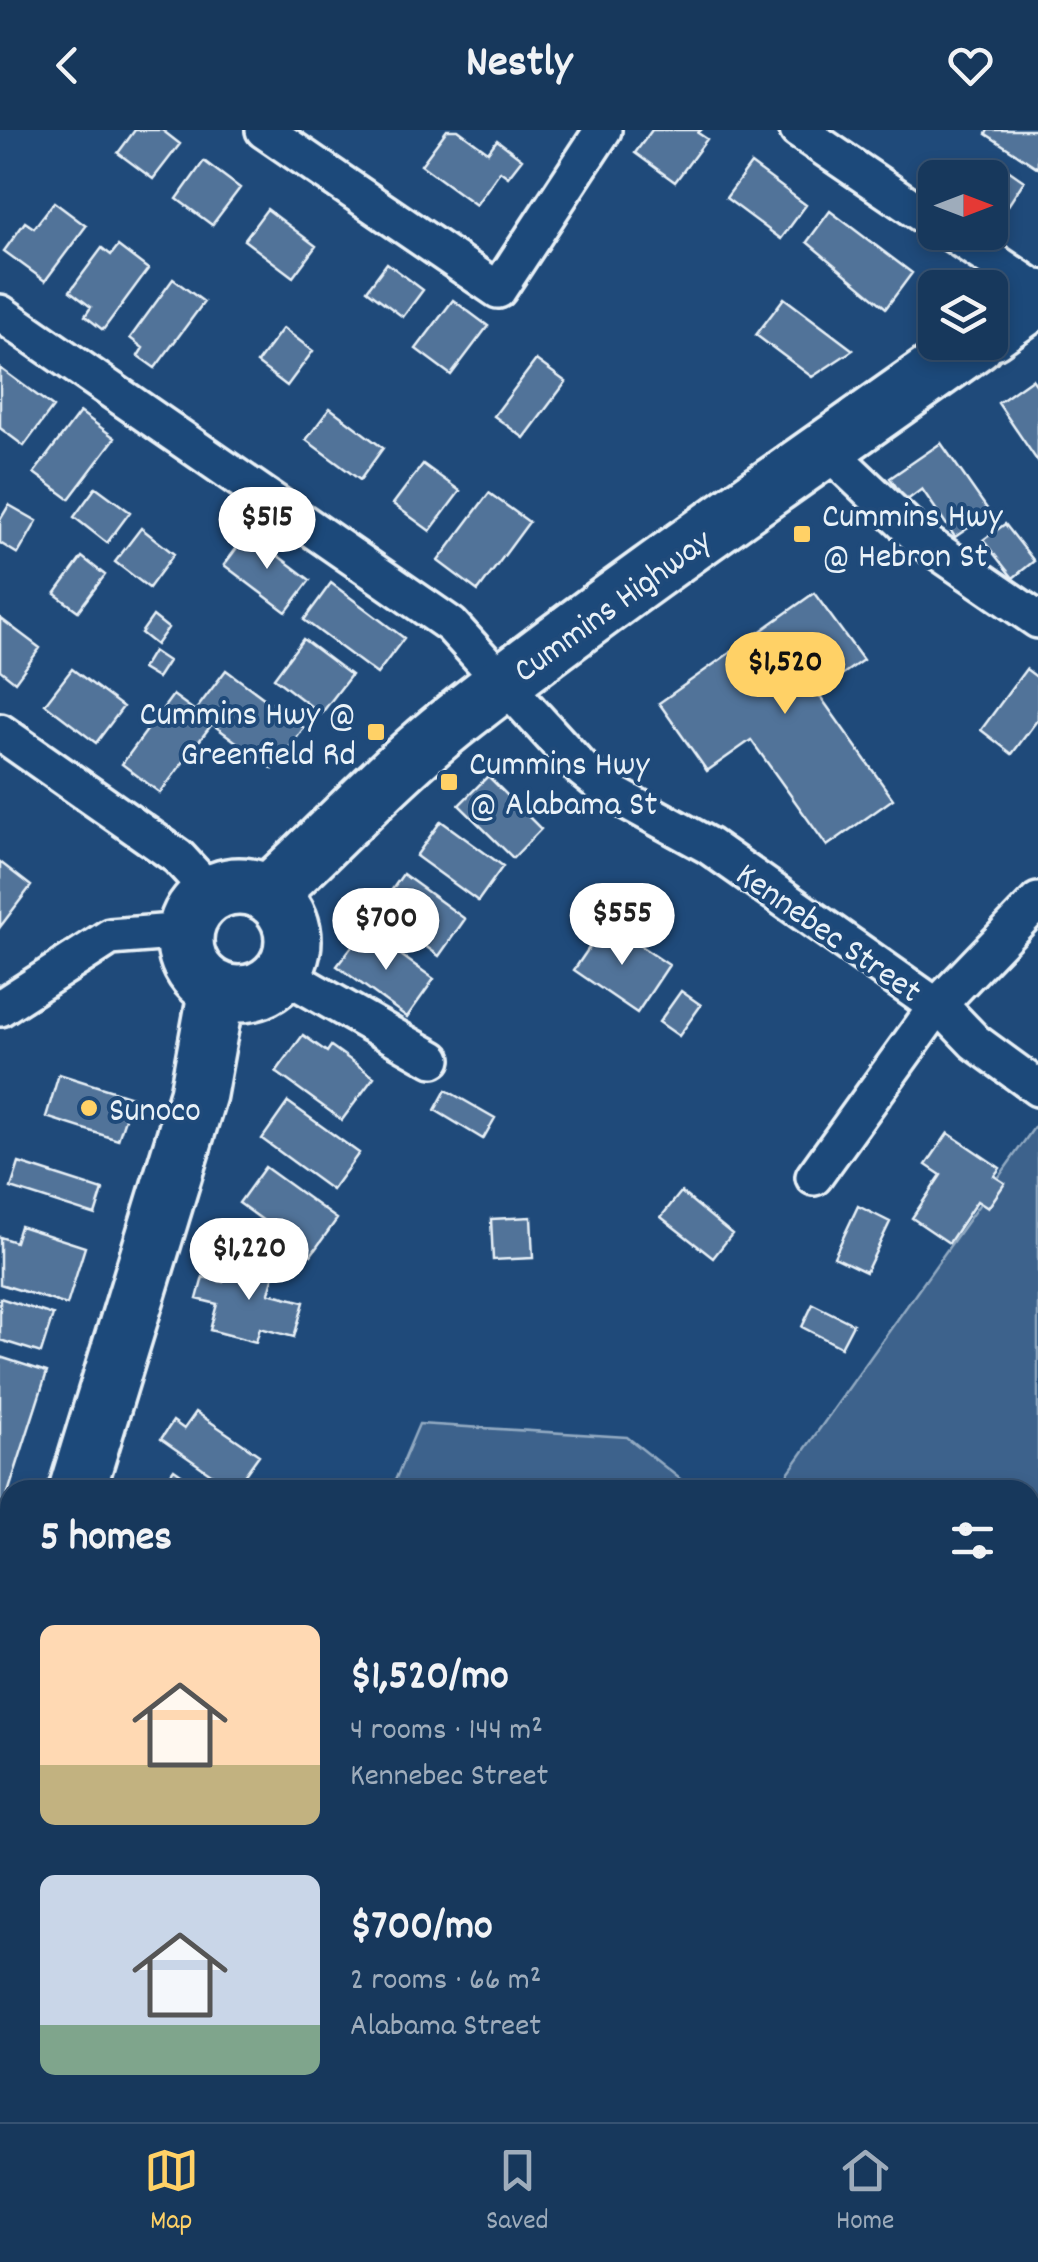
<!DOCTYPE html>
<html lang="en">
<head>
<meta charset="utf-8">
<style>
  :root { --surface:#17385c; --page:#203f62; --text:#f1f3f6; --muted:#9eacbb; --line:#365272; --accent:#ffd166 }
  body { margin:0; font-family:Dekko,sans-serif; background:var(--page); color:var(--text); height:100vh; display:flex; flex-direction:column; font-size:38px; white-space:nowrap }
  * { box-sizing:border-box; margin:0 }
  p { font-size:32px; color:var(--muted) }
  .icon { flex:none; width:55px; height:55px; fill:none; stroke:currentColor; stroke-width:2; stroke-linecap:round; stroke-linejoin:round }
  .map { position:relative; flex:1; overflow:hidden }
  .panel { position:absolute; left:0px; top:1350px; width:1040px; height:642px; display:flex; flex-direction:column; background:var(--surface); border-radius:30px 30px 0 0; box-shadow:0 5px 15px #0003,0 0 0 2px var(--line) }
  .panel>* { flex:none }
  .needle { width:65px; rotate:90deg }
  .controls { position:absolute; left:918px; top:30px; display:grid; gap:20px }
  .controls a { display:grid; place-items:center; width:90px; height:90px; border-radius:15px; background:var(--surface); box-shadow:0 5px 15px #0003,0 0 0 2px var(--line); font-size:50px }
  .price { position:absolute; translate:-50% -85px; padding:0 22px; border-radius:35px; background:#fff; color:#222; font-size:32px; line-height:65px; filter:drop-shadow(0 2px 5px #0008) }
  .price::after { content:''; position:absolute; left:50%; top:60px; width:30px; height:22px; margin-left:-15px; background:inherit; clip-path:polygon(0 0,100% 0,50% 100%) }
  .price.active { background:var(--accent); color:#111 }
  ul { padding:0; list-style:none }
  li { display:flex; align-items:center; gap:30px; height:250px; padding:0 40px }
  li span { display:grid; place-items:center; flex:none; width:280px; height:200px; border-radius:15px; color:#555 }
  li>.icon { margin-inline-start:auto }
  span .icon { width:120px; height:120px; fill:#fffc; stroke-width:1 }
  li b { font-size:42px }
  h2 { display:flex; justify-content:space-between; align-items:center; height:120px; padding:0 40px; font-size:42px }
  header { display:flex; justify-content:space-between; align-items:center; height:130px; padding:0 40px; background:var(--surface); font-size:45px; font-weight:700 }
  .menu { display:flex; justify-content:space-around; align-items:center; height:140px; border-top:2px solid var(--line); background:var(--surface); font-size:28px; color:var(--muted) }
  .menu a { display:grid; justify-items:center; gap:5px }
  .menu .active { color:var(--accent) }
  .map>svg:first-child { display:block }
  .green { fill:#3c628c; stroke:#92aac2; stroke-width:2.5 }
  .building { fill:#517399; stroke:#e8f1f8; stroke-width:2.5 }
  .lines { fill:none; stroke-linecap:round; stroke-linejoin:round }
  .minor-casing { stroke:#e8f1f8; stroke-width:42 }
  .primary-casing { stroke:#e8f1f8; stroke-width:62 }
  .path { stroke:#e8f1f8; stroke-width:6; stroke-dasharray:2.5 8; stroke-linecap:butt }
  .minor { stroke:#1f4a7a; stroke-width:35 }
  .primary { stroke:#1f4a7a; stroke-width:55 }
  .poi-dot { fill:#ffd166; stroke:#1f4a7a; stroke-width:4 }
  .labels { text-anchor:middle; stroke-width:8; stroke-linejoin:round; paint-order:stroke }
  .poi-label { font-size:35px; fill:#e8f1f8; stroke:#1f4a7a; text-anchor:start }
  .street-label { font-size:35px; fill:#e8f1f8; stroke:#1f4a7a }
</style>
</head>
<body>
<header><svg class="icon" aria-label="back" viewBox="0 0 24 24"><path d="M15 5l-7 7 7 7"/></svg>Nestly<svg class="icon" aria-label="heart" viewBox="0 0 24 24"><path d="M12 20l-8-8c-3-5 5-10 8-4 3-6 11-1 8 4z"/></svg></header>
<div class="map">
<svg width="1038" height="1992" viewBox="0 0 1038 1992">
  <rect width="100%" height="100%" fill="#1f4a7a"/>
  <filter id="ink" filterUnits="userSpaceOnUse"><feTurbulence type="fractalNoise" baseFrequency=".01" numOctaves="2"/><feDisplacementMap in="SourceGraphic" scale="20" xChannelSelector="R" yChannelSelector="G"/><feConvolveMatrix kernelMatrix="1 2 1 2 8 2 1 2 1" color-interpolation-filters="sRGB"/></filter>
  <g filter="url(#ink)">
    <path class="green" d="M1038,992V1992H932L919,1983L1030,1982V1360H776Z
      M419,1294L627,1307L694,1360H391Z"/>
    <path class="building" d="M135,0H162L180,14L153,49L118,23Z
      M447,0H458L488,22L497,10L522,29L508,47L500,41L476,75L421,35Z
      M652,0H701L698,3L707,9L675,52L635,23Z
      M988,0H1038V38L986,4Z
      M204,31L240,58L212,95L177,69Z
      M995,31L1024,51L1000,88L990,81V48H984Z
      M751,34L806,75L781,109L726,68Z
      M962,35L980,48H954Z
      M54,72L86,96L45,151L4,121L25,92L34,98Z
      M267,79L316,116L293,147L244,110Z
      M830,81L912,143L886,178L807,112Z
      M118,116L148,139L103,200L85,186L91,177L70,161L102,118L111,125Z
      M387,133L423,160L403,187L367,160Z
      M173,149L204,172L155,238L138,226L143,218L130,208Z
      M784,168L853,220L812,247L756,205Z
      M453,170L488,196L451,245L416,219Z
      M283,198L313,221L287,256L257,233Z
      M536,230L566,252L524,308L494,286Z
      M0,238L53,277L24,316L0,298Z
      M1032,249L1038,257V332L998,273Z
      M330,278L383,318L360,350L306,310Z
      M80,282L115,308L69,369L34,343Z
      M941,313L990,383L955,407L922,359L906,371L890,348Z
      M423,334L460,361L430,401L393,374Z
      M96,357L130,382L107,413L74,387Z
      M489,363L529,392L478,461L438,431Z
      M9,375L37,391L18,424L0,413V390Z
      M1005,394L1034,431L1013,448L983,410Z
      M141,398L174,424L149,458L115,432Z
      M248,403L310,450L286,482L224,435Z
      M82,427L105,445L78,481L55,464Z
      M331,453L404,508L377,544L304,490Z
      M814,463L863,530L817,562L893,669L827,716L751,610L707,641L659,573Z
      M153,486L168,498L156,515L141,503Z
      M0,488L40,518L15,552L0,540Z
      M303,509L351,545L321,584L274,548Z
      M153,521L168,531L157,548L142,539Z
      M72,539L123,577L96,613L45,574Z
      M1026,539L1038,548V589L1012,624L981,600Z
      M226,540L304,598L273,639L212,594L160,663L122,634L173,565L195,581Z
      M488,646L541,699L513,728L459,675Z
      M441,691L503,736L478,771L416,726Z
      M0,732L31,756L0,797Z
      M403,744L465,789L439,826L377,781Z
      M606,793L669,835L637,883L574,840Z
      M365,799L434,849L407,887L337,836Z
      M681,861L701,875L679,906L659,892Z
      M303,905L327,922L331,916L374,947L342,990L276,942Z
      M59,944L132,967L118,1010L46,987Z
      M446,960L495,988L483,1009L435,980Z
      M288,972L359,1023L332,1060L262,1009Z
      M948,1003L1000,1038L994,1046L1005,1053L988,1078L977,1071L949,1113L912,1088L941,1045L926,1035Z
      M19,1033L103,1060L95,1085L11,1058Z
      M265,1037L337,1089L311,1125L239,1073Z
      M681,1062L732,1104L713,1128L661,1087Z
      M858,1076L890,1092L866,1142L834,1127Z
      M531,1087L533,1128L493,1130L491,1089Z
      M20,1096L85,1117L67,1175L0,1154V1107L15,1112Z
      M229,1129L275,1141L269,1163L304,1172L294,1207L260,1198L256,1212L210,1200L217,1174L197,1169L203,1147L223,1152Z
      M0,1168L53,1185L41,1223L0,1210Z
      M813,1174L853,1194L841,1217L802,1197Z
      M0,1227L47,1242L0,1388Z
      M196,1282L259,1325L234,1360L161,1309L173,1291L184,1299Z
      M174,1339L204,1360H142L151,1347L163,1355Z
      M0,1824L10,1828V1883L0,1880Z
      M401,1982H453L447,1992H394Z
      M687,1982H739L732,1992H680Z"/>
    <g class="lines">
      <defs>
        <path id="minor" d="M264,0L498,160L603,0
          M798,0L935,93
          M950,102L1038,161
          M0,183L451,495L582,639L612,663L709,716L950,886L975,912L1038,958
          M826,319L923,411L1038,490
          M0,602L178,727L212,764
          M282,843L433,929
          M0,878L110,807L186,801
          M814,1047L937,876L1038,771
          M0,1498L10,1505
          M583,1982L596,1992"/>
        <path id="primary" d="M990,202L1038,168
          M185 810a54 54 0 1 1 108 0a54 54 0 1 1-108 0Z
          M268,764C334,704 393,638 464,583C630,453 804,335 976,212
          M77,1360L198,964L217,859
          M0,1619L10,1585"/>
      </defs>
      <use href="#minor" class="minor-casing"/>
      <use href="#primary" class="primary-casing"/>
      <path class="path" d="M1030,1443H1038
        M1030,1867L1038,1873"/>
      <use href="#minor" class="minor"/>
      <use href="#primary" class="primary"/>
    </g>
  </g>
  <g class="poi-dot">
    <rect x="792" y="394" width="20" height="20" rx="5"/>
    <rect x="366" y="592" width="20" height="20" rx="5"/>
    <rect x="439" y="642" width="20" height="20" rx="5"/>
    <circle cx="89" cy="978" r="10"/>
  </g>
  <g class="labels">
    <g class="poi-label">
      <text x="822" y="396">Cummins Hwy<tspan x="822" dy="40">@ Hebron St</tspan></text>
      <text x="356" y="594" text-anchor="end">Cummins Hwy @<tspan x="356" dy="40">Greenfield Rd</tspan></text>
      <text x="469" y="644">Cummins Hwy<tspan x="469" dy="40">@ Alabama St</tspan></text>
      <text x="109" y="990">Sunoco</text>
    </g>
    <g class="street-label">
      <text transform="translate(611 474) rotate(-36)" y="12">Cummins Highway</text>
      <text transform="translate(830 801) rotate(35)" y="12">Kennebec Street</text>
    </g>
  </g>
</svg>
<div class="controls">
<a><svg class="needle" viewBox="-14 -14 28 28"><path d="M0-13l5 13h-10z" fill="#e53935"/><path d="M0 13l5-13h-10z" fill="#9eacbb"/></svg></a>
<a><svg class="icon" aria-label="layers" viewBox="0 0 24 24"><path d="M12 4l9 5-9 5-9-5zM3 14l9 5 9-5"/></svg></a>
</div>
<b class="price" style="left:267px;top:442px">$515</b>
<b class="price active" style="left:785px;top:587px">$1,520</b>
<b class="price" style="left:622px;top:838px">$555</b>
<b class="price" style="left:386px;top:843px">$700</b>
<b class="price" style="left:249px;top:1173px">$1,220</b>
<section class="panel">
<h2>5 homes<svg class="icon" aria-label="filters" viewBox="0 0 24 24"><path d="M4 7h16M4 17h16"/><circle cx="9" cy="7" r="2"/><circle cx="15" cy="17" r="2"/></svg></h2>
<ul>
<li><span style="background:linear-gradient(#ffd9b3 70%,#c2b280 0)"><svg class="icon" aria-label="home" viewBox="0 0 24 24"><path d="M3 11l9-7 9 7M6 9v11h12V9"/></svg></span><div><b>$1,520/mo</b><p>4 rooms · 144 m²</p><p>Kennebec Street</p></div></li>
<li><span style="background:linear-gradient(#c9d6e8 75%,#7fa58c 0)"><svg class="icon" aria-label="home" viewBox="0 0 24 24"><path d="M3 11l9-7 9 7M6 9v11h12V9"/></svg></span><div><b>$700/mo</b><p>2 rooms · 66 m²</p><p>Alabama Street</p></div></li>
</ul>
</section>
</div>
<nav class="menu">
<a class="active"><svg class="icon" aria-label="map" viewBox="0 0 24 24"><path d="M3 6l6-2 6 2 6-2v14l-6 2-6-2-6 2zM9 4v14M15 6v14"/></svg>Map</a>
<a><svg class="icon" aria-label="saved" viewBox="0 0 24 24"><path d="M7 4h10v16l-5-4-5 4z"/></svg>Saved</a>
<a><svg class="icon" aria-label="home" viewBox="0 0 24 24"><path d="M3 11l9-7 9 7M6 9v11h12V9"/></svg>Home</a>
</nav>
</body>
</html>
